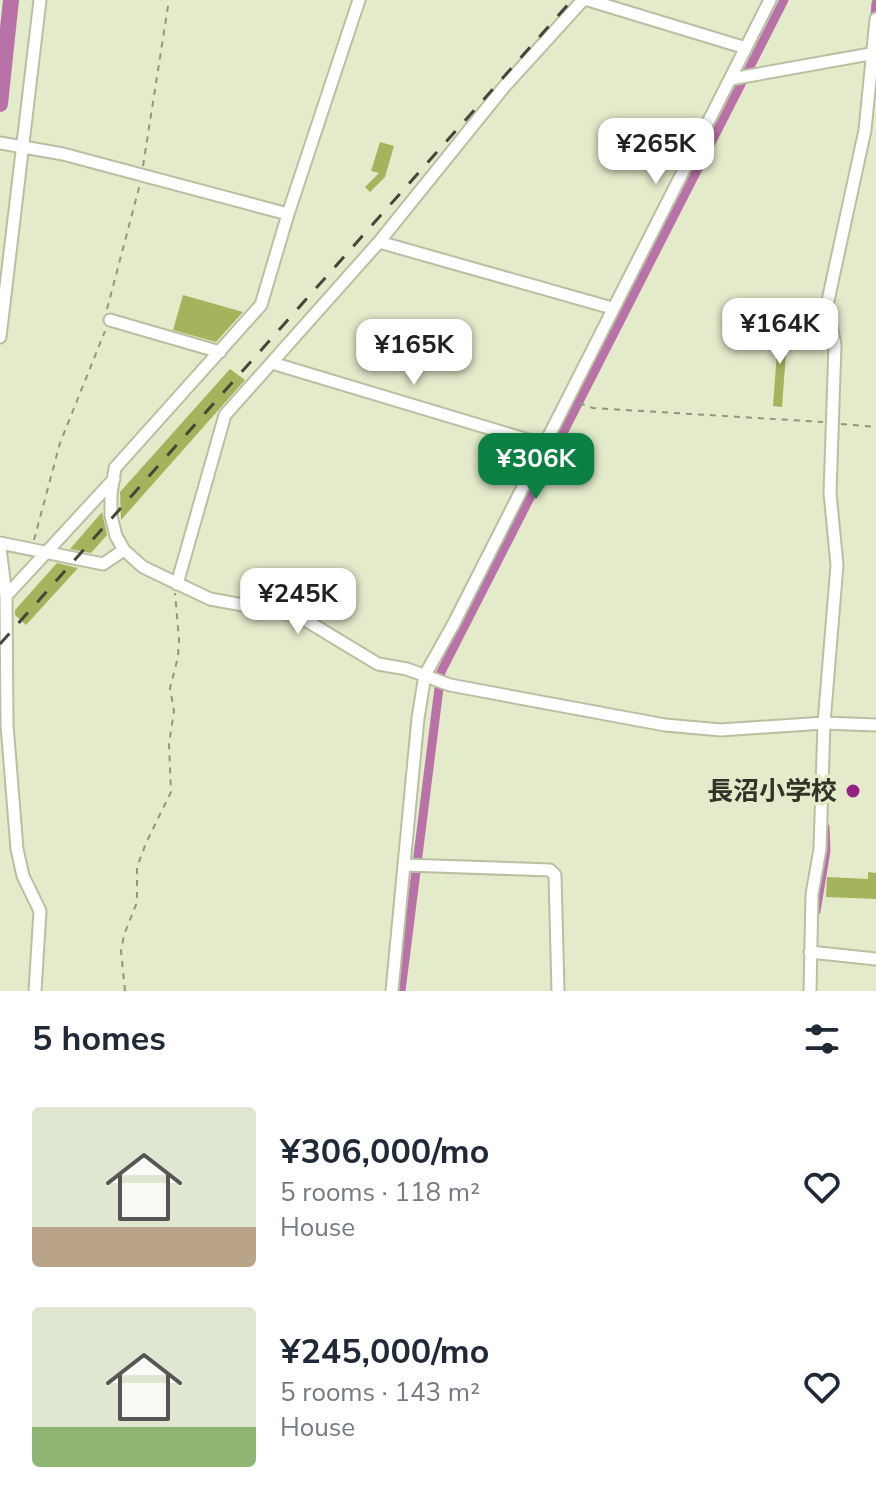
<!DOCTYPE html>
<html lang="en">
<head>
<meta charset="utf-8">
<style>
  :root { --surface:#fff; --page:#f2f2f3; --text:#1f2937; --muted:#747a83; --accent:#0b8043 }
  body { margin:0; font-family:"Nunito Sans","Noto Sans JP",sans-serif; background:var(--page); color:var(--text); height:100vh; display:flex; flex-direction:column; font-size:30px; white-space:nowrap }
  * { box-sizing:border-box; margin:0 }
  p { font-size:26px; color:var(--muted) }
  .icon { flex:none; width:44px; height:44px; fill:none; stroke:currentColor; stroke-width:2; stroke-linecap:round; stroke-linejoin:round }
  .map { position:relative; height:991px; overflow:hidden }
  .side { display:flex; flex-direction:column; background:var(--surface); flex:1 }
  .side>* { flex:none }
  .price { position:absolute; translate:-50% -68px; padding:0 18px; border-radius:16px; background:#fff; color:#222; font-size:26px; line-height:52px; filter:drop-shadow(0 2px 4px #0008) }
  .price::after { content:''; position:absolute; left:50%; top:48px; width:24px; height:18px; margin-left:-12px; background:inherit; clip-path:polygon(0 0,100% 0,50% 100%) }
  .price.current { background:var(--accent); color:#fff }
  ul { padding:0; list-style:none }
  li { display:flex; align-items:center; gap:24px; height:200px; padding:0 32px }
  li span { display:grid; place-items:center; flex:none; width:224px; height:160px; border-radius:8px; color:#555 }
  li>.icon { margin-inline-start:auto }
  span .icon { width:96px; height:96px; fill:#fffc; stroke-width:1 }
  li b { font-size:34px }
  h2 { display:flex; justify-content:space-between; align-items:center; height:96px; padding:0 32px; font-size:34px }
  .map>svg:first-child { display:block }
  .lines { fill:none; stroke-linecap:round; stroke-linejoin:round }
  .canal { stroke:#b972a8; stroke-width:9 }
  .river { stroke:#b972a8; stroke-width:16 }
  .building { fill:#a3b45d }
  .minor-casing { stroke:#b8c0a1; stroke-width:15 }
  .path { stroke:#90967f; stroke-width:2; stroke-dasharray:6 6; stroke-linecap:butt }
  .minor { stroke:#fff; stroke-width:11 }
  .rail { stroke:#434638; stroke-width:3; stroke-dasharray:14 14; stroke-linecap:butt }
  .poi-dot { fill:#942180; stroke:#e3ebcb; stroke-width:3 }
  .labels { text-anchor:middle; stroke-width:7; stroke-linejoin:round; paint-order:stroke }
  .poi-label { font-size:26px; font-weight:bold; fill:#303327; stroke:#e3ebcb; text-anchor:end }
</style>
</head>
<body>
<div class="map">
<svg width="876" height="991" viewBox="0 0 876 991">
  <rect width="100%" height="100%" fill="#e3ebcb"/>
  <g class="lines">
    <path class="canal" d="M875,15L876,3
      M816,911L826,851L825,827
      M401,991L441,672L784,0"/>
    <path class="river" d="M0,104L11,0"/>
  </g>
  <path class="building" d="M380,142L394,146L385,177L370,192L365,187L379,173L371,171Z
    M183,295L243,312L216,342L173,330Z
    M779,324L788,325L782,407L773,406Z
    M230,369L245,380L121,520L120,492Z
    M102,512L107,535L91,553L70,549Z
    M57,563L78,568L26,625L15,615V610Z
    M868,872L876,873V899L826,897L827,877L868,879Z"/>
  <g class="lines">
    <defs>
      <path id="minor" d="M359,0L288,214L261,305L115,468L111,494V516L116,536L124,550L143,567L210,599L297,615L378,664L407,669L450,685L665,725L721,730L824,723L876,725
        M588,0L746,48
        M731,79L876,53
        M0,143L63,154L288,214
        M379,242L612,308
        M110,320L220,352
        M0,337L40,0
        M272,363L545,445
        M0,543L103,564L124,550
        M0,548L6,596L7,725L17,849L23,876L40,911L35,991
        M177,584L225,415L379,242L504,87L583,0
        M6,596L114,479
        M405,865L550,870L555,875L558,991
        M810,952L876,959
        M392,991L418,718L425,675L454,623L770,0
        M810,991L812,894L820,849L824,723L837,565L830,493L835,345L827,305L865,130L876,19"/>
    </defs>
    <use href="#minor" class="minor-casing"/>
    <path class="path" d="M143,166L169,0
      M107,309L140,184
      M579,403L593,408L823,422
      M841,424L876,427
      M34,540L60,443L105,331
      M125,991L121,951L124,935L137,902V867L146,843L171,792L169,744L174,711L170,688L178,657L179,640L175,593"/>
    <use href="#minor" class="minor"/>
    <path class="rail" d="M0,644L572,0"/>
  </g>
  <circle class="poi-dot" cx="853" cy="791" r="8"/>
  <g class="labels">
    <g class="poi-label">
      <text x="837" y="800">長沼小学校</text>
    </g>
  </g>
</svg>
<b class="price" style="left:656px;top:186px">¥265K</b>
<b class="price" style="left:780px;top:366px">¥164K</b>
<b class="price" style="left:414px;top:387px">¥165K</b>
<b class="price current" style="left:536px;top:501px">¥306K</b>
<b class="price" style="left:298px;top:636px">¥245K</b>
</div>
<section class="side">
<h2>5 homes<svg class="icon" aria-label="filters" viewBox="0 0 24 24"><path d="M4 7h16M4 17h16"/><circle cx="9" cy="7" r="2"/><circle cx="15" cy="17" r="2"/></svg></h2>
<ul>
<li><span style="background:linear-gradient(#dfe7d0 75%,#b9a48a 0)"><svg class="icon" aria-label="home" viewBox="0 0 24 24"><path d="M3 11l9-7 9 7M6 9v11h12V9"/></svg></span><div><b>¥306,000/mo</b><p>5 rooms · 118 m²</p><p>House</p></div><svg class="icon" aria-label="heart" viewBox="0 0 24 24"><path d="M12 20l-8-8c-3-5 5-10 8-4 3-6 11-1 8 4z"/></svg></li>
<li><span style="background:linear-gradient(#dfe7d0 75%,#8fb573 0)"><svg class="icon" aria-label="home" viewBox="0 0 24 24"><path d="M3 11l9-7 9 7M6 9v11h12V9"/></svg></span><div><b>¥245,000/mo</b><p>5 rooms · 143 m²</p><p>House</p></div><svg class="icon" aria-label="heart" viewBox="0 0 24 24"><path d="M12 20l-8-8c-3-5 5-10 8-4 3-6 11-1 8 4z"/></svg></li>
</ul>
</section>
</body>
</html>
